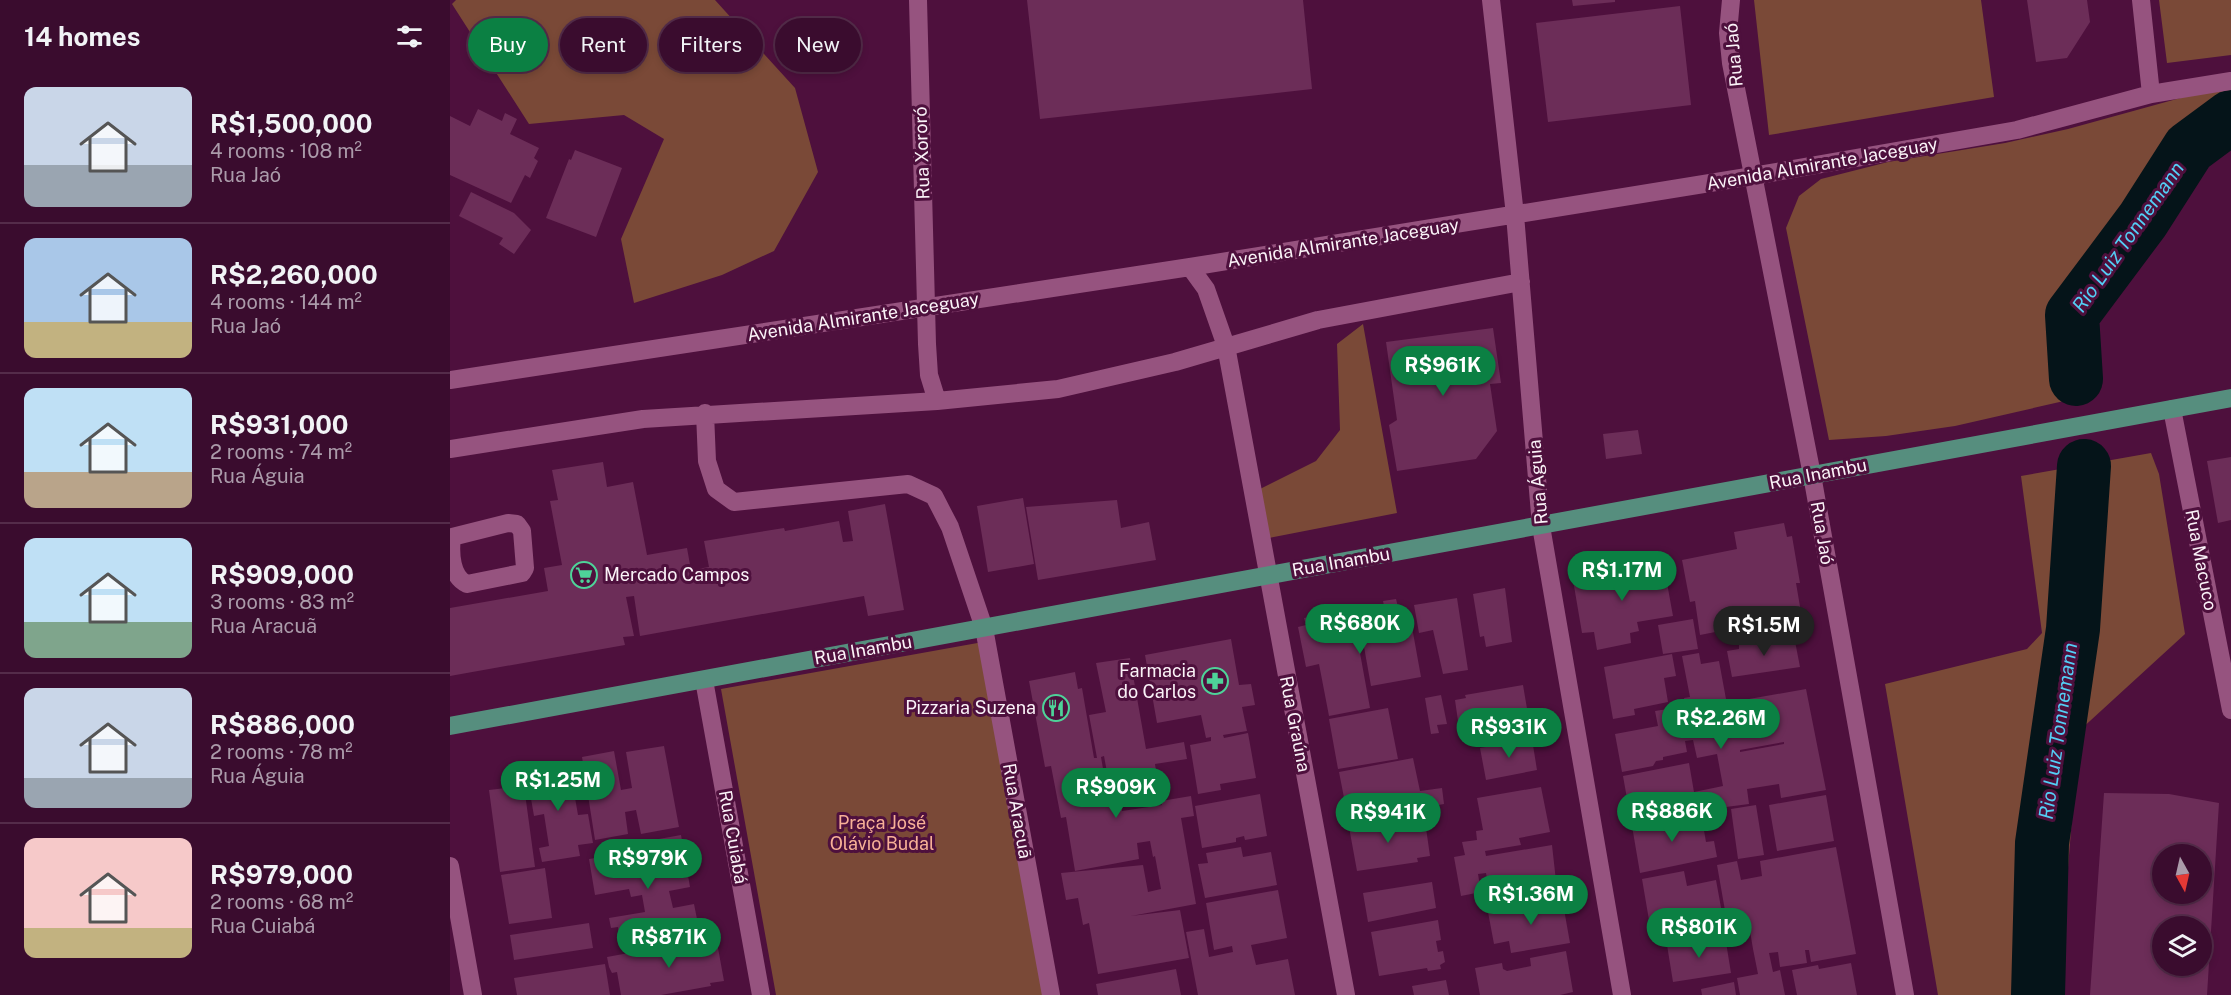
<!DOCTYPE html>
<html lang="en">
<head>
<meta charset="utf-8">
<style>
  :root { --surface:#3a0c2e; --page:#451a3a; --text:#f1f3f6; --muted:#ab9baa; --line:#542c4a; --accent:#0b8043 }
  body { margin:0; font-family:"Public Sans",sans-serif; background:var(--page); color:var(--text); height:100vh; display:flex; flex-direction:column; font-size:22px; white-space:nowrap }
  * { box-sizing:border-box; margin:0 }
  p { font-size:20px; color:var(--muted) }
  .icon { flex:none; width:33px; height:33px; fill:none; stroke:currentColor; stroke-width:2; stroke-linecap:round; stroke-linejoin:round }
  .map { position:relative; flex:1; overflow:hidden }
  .side { display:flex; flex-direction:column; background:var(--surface); width:450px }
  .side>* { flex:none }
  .banner { position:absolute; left:18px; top:18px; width:570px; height:54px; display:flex; gap:12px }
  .needle { width:39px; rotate:172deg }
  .controls { position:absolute; left:1702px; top:844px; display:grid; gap:12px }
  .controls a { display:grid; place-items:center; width:60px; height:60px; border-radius:50%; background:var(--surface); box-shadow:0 3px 9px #0003,0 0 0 2px var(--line); font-size:30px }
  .price { position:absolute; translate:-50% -51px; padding:0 14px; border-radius:21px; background:var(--accent); color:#fff; font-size:20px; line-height:39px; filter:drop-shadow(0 2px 3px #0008) }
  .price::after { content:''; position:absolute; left:50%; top:36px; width:18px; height:14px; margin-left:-9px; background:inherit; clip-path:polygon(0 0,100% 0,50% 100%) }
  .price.active { background:#222; color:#fff }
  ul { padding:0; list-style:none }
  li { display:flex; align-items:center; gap:18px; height:150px; padding:0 24px }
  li+li { border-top:2px solid var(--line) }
  li span { display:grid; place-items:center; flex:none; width:168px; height:120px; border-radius:12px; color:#555 }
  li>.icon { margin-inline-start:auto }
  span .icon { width:72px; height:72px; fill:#fffc; stroke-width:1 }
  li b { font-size:26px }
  h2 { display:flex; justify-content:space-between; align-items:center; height:72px; padding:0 24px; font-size:26px }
  .chip { padding:0 21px; border-radius:27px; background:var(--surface); box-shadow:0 3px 9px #0003,0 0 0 2px var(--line); font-size:21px; line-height:54px }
  .chip.active { background:var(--accent); color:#fff }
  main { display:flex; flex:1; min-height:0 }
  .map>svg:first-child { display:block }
  .green { fill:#7a4937 }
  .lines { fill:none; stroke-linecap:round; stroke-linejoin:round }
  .river { stroke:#051419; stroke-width:54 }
  .building { fill:#6c2d58; fill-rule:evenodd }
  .minor { stroke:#96537f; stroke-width:18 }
  .major { stroke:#568e7e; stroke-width:18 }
  .labels { text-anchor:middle; stroke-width:6; stroke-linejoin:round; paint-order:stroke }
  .street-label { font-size:18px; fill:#faf2f7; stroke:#4e103d }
  .poi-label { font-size:18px; fill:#faf2f7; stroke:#4e103d; text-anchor:end }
  .park-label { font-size:18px; fill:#f7b197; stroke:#4e103d }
  .water-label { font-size:20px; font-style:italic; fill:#53cff5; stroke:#4e103d }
</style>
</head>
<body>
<main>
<section class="side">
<h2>14 homes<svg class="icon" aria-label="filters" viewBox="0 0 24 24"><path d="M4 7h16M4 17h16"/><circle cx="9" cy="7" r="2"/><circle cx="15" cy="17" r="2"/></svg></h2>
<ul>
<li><span style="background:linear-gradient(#c9d6e8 65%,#9aa5b1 0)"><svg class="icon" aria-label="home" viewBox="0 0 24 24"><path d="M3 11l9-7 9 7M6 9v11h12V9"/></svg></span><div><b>R$1,500,000</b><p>4 rooms · 108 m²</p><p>Rua Jaó</p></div></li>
<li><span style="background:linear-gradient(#a9c7e8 70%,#c2b280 0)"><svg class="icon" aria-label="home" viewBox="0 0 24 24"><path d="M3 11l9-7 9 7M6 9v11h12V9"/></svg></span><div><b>R$2,260,000</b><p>4 rooms · 144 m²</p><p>Rua Jaó</p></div></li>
<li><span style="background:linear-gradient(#bfe0f5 70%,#b9a48a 0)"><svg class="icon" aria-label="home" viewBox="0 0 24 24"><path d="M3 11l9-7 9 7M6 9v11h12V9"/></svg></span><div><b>R$931,000</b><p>2 rooms · 74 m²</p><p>Rua Águia</p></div></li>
<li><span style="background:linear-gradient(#bfe0f5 70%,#7fa58c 0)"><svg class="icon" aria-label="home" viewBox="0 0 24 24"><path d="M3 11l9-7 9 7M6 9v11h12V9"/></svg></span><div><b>R$909,000</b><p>3 rooms · 83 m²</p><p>Rua Aracuã</p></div></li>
<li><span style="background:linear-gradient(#c9d6e8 75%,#9aa5b1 0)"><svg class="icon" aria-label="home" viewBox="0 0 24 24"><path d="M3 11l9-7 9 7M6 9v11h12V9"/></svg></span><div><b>R$886,000</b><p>2 rooms · 78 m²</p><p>Rua Águia</p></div></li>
<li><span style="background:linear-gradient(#f6c9c9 75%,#c2b280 0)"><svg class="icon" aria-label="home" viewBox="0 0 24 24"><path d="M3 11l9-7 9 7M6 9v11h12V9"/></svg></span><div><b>R$979,000</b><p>2 rooms · 68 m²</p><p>Rua Cuiabá</p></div></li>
</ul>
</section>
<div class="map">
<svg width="1781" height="995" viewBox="0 0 1781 995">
  <rect width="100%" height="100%" fill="#4e103d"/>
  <path class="green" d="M6,0H265L345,88L368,172L324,251L272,275L184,303L171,239L214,139L174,115L79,124L2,4Z
    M1304,0H1531L1544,97L1319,135Z
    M1709,0H1781V55L1717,63Z
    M1781,84V129L1763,138L1717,202L1706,231L1704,246L1674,287L1655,300L1644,335L1639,386L1614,401L1505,426L1436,436L1379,440L1336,228L1349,196L1371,179L1438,162L1555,143L1618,129Z
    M913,324L947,513L814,539L806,491L866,461L890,430L887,344Z
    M1701,453L1709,474L1735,634L1629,731L1611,955V995H1488L1435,684L1577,649L1592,633L1571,476Z
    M533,642L596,995H326L271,689Z"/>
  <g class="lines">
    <path class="river" d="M1626,379L1622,315L1693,220L1739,148L1781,117
      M1588,995L1592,843L1623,629L1634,466"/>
  </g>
  <path class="building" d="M577,0H853L862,89L590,119Z
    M1122,0H1165V2L1123,6Z
    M1577,0H1637L1640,22L1617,58L1586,62Z
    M1230,6L1241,105L1098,122L1086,23Z
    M28,109L52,121L55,113L67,119L60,134L89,148L84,158L88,161L80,178L75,175L61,203L0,175V116L20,126Z
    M125,150L172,168L146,237L96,218L119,159L121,160Z
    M21,192L64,213L81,230L64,254L49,244L53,238L9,216Z
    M1043,328L1051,383L1040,384L1047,431L1026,459L947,471L939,425L947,420L936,342Z
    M1188,430L1192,454L1156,459L1153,434Z
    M1781,457V520L1768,523L1757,461Z
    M153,462L157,487L183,482L197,555L237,548L241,570L259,567L254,541L334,528L335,531L389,521L393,542L403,541L398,511L435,504L454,610L418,616L414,596L190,636L184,596L176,597L184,636L173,637L175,645L0,676V608L98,591L94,568L112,565L100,501L108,500L102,470Z
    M573,498L584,564L538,572L527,506Z
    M667,500L671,528L699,522L706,560L588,580L576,507Z
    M1334,523L1337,537L1342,536L1350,583H1346L1354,630L1303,638L1301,625L1250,635L1245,601L1240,602L1232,560L1287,549L1284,532Z
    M1213,561L1223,616L1187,622L1189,631L1180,633L1181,643L1147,650L1144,632L1132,633L1123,580L1134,578L1133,574Z
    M1055,588L1062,642L1036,647L1034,636L1030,637L1023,594Z
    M1007,598L1018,670L993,674L983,630L969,633L964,605Z
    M946,599L948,607H952L956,628L962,627L971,677L921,686L911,630L906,631L920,708L879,716L869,664L856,667L848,627L856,625L854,618L865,616L866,623L935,610L933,601Z
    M1243,619L1248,649L1213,654L1208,625Z
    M1344,636L1350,667L1282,677L1277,651L1289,649V645Z
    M781,639L789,685L801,684L805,705L792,707L797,731L773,735L774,738L798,733L806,778L770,784L771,790L748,794L740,745L761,741V737L756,738L751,715L707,723L695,655Z
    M1249,653L1251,664L1269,661L1276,699L1258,702L1264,734L1305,728L1299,699L1356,689L1376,790L1331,798L1329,784L1297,789L1299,804L1253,810H1243L1242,807L1181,821L1173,776L1239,763L1244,792L1273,786L1267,754L1247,758L1243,740L1235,741L1237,752L1213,757V760L1206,761L1203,766L1172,772L1165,734L1208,726L1205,711L1236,706L1234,698L1240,697L1232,656ZM1334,742V744L1290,752V750Z
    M1222,654L1226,676L1214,678L1218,702L1184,709L1185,715L1163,719L1154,667Z
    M680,658L696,749L734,742L737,759L705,764L710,796L663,805L654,756L651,757L660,809L672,807V811L712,805L711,801L741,796L744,816L731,818L746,904L681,916L730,910L739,958L648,974L639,923L633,925L628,898L616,900L611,873L693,865L698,892L711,889L705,856L703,857L700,841L687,843L689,859L625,871L616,817L611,818L601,766L595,767L579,681L625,672L628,689L632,688L644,758H647L639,715L656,712L646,663Z
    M1073,685L1081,732L1048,738L1045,723L1009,728L1005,700L1016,698L1015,695Z
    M991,695L997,724L987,725L989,733L981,734L975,698Z
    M938,708L948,759L888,769L879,719Z
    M1082,739L1087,770L1036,780L1030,748Z
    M214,746L229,827L191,834L186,810L175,812L178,834L145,840L132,757L164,751L171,790L182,788L176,752Z
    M963,758L970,791L992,788L994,804L972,808L971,804L898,818L889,772Z
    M119,763L128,815L138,814L143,843L128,845L130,856L92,862L89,848L99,846L94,814L84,816L76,770Z
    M74,786L85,867L50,872L39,790Z
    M1091,787L1100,832L1069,838L1071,845L1035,851L1036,856L1102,845L1107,890L1041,902L1036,873L1028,874L1031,892L1011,896L1004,857L1015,855L1012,842L1027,840L1026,831L1033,830L1027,798Z
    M1654,793L1719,794L1769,803L1757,995H1640ZM1713,855H1752V894H1713ZM1713,927H1752V966H1713Z
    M810,794L817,836L795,840L794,836L786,838V842L752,848L745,806Z
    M1376,795L1384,841L1327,851L1319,805Z
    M1306,805L1314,855L1288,859L1281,809Z
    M1251,813L1256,842L1264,841L1267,857L1190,873L1182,826Z
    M956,816L959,831L976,828L980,856L967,858L968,862L907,871L899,827Z
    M231,835L240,887L219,891L223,908L244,904L250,934L171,947L168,927L161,928L159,918L195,912L192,895L181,897L179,889L145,895L139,859L172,854L170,846Z
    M791,847L793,857L821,852L827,885L755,898L748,864L758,863L756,853Z
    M1386,847L1406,954L1361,962L1359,950H1355L1357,963L1330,967L1328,952L1319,953L1323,972L1330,970L1335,995H1290L1287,978L1308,974L1303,949L1298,919L1277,922L1267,865L1287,861L1291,880L1312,876L1310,861Z
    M95,868L102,918L59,924L51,875Z
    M1234,871L1237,886L1266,880L1272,913L1229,921L1230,931L1211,934L1209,925L1200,926L1192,879Z
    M982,882L986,908L918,922L913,893Z
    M828,890L837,938L801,945L806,965L838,959L845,995H748L736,932L754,929L759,957L783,952L782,946L764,950L756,903Z
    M1112,898L1120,943L1061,953L1059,941L1044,944L1038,912Z
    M988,920L991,940L986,941L988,952L993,951L995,962L990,965L991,969L978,971L977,968L929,976L921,932Z
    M139,923L143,948L64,960L60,935Z
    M1275,936L1281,973L1223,982L1217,945Z
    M266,937L274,981L260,983L261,986L211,995H171L167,972L162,973L159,967L157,957Z
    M1116,951L1123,992L1110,995H1030L1025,968L1052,963L1053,969L1057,971L1081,966L1080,958Z
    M1401,963L1407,995H1347L1342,970L1368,965L1369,969Z
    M155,964L160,995H67L64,978Z
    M726,969L731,995H648L646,984Z
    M996,980L999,995H964L962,986Z
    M1284,982L1286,995H1252L1251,989Z"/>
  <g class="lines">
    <path class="minor" d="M468,0L477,344L479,375L487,401
      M1041,0L1065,215L1091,526L1172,995
      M1281,0L1278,33L1281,63L1362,475L1455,995
      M1691,0L1701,94
      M740,267L756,289L776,346L896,995
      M0,380L740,267L1303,176L1567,130L1701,94L1781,81
      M1722,409L1781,710
      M255,413L257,461L266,489L284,502L458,484L484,496L500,527L534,628L601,995
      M0,449L193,419L487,401L608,389L725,362L868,320L1071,282
      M58,523L67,524L72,531L75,568L72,573L17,584C1,577 0,553 2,537Z
      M254,680L311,995
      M0,866L23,995"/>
    <path class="major" d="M0,726L1781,398"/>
  </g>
  <defs>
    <symbol id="supermarket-ring" viewBox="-11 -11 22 22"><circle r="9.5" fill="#4e103d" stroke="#4ed399" stroke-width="1.5"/><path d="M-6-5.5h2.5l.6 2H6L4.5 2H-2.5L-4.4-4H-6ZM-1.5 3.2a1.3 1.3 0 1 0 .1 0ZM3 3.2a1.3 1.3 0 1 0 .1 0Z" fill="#4ed399"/></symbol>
    <symbol id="pharmacy-ring" viewBox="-11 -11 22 22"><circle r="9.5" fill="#4e103d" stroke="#4ed399" stroke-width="1.5"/><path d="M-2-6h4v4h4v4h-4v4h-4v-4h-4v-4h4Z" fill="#4ed399"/></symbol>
    <symbol id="restaurant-ring" viewBox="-11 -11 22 22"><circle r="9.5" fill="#4e103d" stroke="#4ed399" stroke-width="1.5"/><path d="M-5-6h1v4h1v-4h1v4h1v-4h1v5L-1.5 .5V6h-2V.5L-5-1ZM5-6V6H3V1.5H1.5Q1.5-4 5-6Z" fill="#4ed399"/></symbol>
  </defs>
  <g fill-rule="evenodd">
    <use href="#supermarket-ring" x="119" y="560" width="30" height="30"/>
    <use href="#pharmacy-ring" x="750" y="666" width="30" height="30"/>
    <use href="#restaurant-ring" x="591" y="693" width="30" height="30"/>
  </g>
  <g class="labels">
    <g class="street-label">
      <text transform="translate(1284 55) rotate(-95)" y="6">Rua Jaó</text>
      <text transform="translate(472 153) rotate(-92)" y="6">Rua Xororó</text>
      <text transform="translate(1372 164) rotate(-10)" y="6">Avenida Almirante Jaceguay</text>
      <text transform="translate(893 243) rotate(-9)" y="6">Avenida Almirante Jaceguay</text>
      <text transform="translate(413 317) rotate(-9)" y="6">Avenida Almirante Jaceguay</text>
      <text transform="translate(1368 474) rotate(-11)" y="6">Rua Inambu</text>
      <text transform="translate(1088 482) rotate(-95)" y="6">Rua Águia</text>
      <text transform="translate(1372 533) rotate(80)" y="6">Rua Jaó</text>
      <text transform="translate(1751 560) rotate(79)" y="6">Rua Macuco</text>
      <text transform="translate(891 562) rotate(-10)" y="6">Rua Inambu</text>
      <text transform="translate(413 650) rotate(-10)" y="6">Rua Inambu</text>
      <text transform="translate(845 724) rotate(79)" y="6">Rua Graúna</text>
      <text transform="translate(567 811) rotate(80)" y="6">Rua Aracuã</text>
      <text transform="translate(283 837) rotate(80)" y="6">Rua Cuiabá</text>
    </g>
    <g class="poi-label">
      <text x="154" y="581" text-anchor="start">Mercado Campos</text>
      <text x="746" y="677">Farmacia<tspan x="746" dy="21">do Carlos</tspan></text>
      <text x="586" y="714">Pizzaria Suzena</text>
    </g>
    <g class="park-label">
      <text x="432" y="829">Praça José<tspan x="432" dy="21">Olávio Budal</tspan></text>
    </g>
    <g class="water-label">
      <text transform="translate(1678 237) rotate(-55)" y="7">Rio Luiz Tonnemann</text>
      <text transform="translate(1608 731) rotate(-82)" y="7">Rio Luiz Tonnemann</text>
    </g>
  </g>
</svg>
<div class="controls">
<a><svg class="needle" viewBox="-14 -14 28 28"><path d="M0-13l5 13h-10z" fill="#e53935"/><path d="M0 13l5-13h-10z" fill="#ab9baa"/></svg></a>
<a><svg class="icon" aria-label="layers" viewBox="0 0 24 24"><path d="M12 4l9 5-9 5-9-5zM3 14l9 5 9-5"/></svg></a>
</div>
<b class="price" style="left:993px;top:397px">R$961K</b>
<b class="price" style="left:1172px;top:602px">R$1.17M</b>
<b class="price" style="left:910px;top:655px">R$680K</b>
<b class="price active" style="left:1314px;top:657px">R$1.5M</b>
<b class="price" style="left:1271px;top:750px">R$2.26M</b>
<b class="price" style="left:1059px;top:759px">R$931K</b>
<b class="price" style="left:108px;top:812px">R$1.25M</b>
<b class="price" style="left:666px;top:819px">R$909K</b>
<b class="price" style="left:1222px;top:843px">R$886K</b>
<b class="price" style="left:938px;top:844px">R$941K</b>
<b class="price" style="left:198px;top:890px">R$979K</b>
<b class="price" style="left:1081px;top:926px">R$1.36M</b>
<b class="price" style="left:1249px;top:959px">R$801K</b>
<b class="price" style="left:219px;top:969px">R$871K</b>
<div class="banner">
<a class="chip active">Buy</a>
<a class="chip">Rent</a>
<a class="chip">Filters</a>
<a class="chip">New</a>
</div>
</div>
</main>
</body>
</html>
